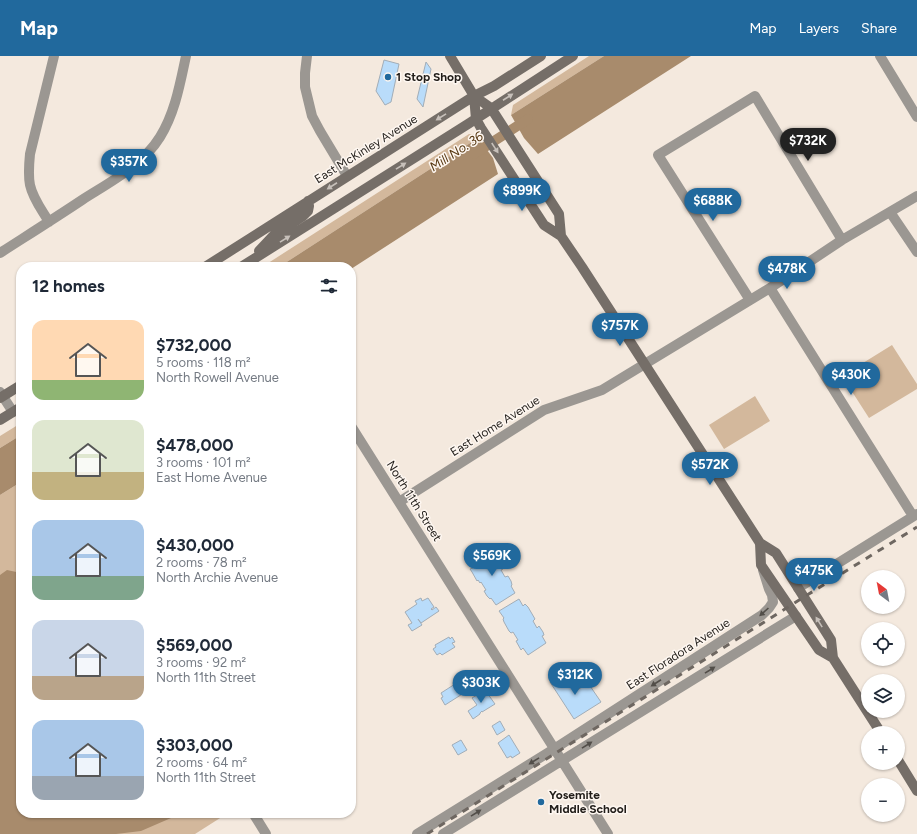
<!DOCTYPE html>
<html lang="en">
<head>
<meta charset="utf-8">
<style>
  :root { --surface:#fff; --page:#f6f6f7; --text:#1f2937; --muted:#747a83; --accent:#21699d }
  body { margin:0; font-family:Figtree,sans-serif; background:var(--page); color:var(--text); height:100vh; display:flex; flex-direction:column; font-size:15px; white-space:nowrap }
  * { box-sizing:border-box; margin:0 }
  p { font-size:13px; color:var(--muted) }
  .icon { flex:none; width:22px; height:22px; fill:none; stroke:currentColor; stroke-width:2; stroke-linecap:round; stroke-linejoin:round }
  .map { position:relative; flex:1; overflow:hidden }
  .side { position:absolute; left:16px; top:206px; width:340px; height:556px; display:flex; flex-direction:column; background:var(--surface); border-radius:16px; box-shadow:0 1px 3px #0004 }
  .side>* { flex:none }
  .needle { width:26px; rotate:328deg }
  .tools { position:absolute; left:861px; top:514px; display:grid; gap:8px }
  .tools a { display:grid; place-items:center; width:44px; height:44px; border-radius:50%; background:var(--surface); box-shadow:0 1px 3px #0004; font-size:20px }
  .price { position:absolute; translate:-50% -34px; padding:0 9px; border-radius:14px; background:var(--accent); color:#fff; font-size:13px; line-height:26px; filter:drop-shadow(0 1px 2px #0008) }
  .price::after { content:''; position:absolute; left:50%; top:24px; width:12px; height:9px; margin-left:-6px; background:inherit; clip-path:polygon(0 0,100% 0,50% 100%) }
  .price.active { background:#222; color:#fff }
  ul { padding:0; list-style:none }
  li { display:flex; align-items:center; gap:12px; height:100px; padding:0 16px }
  li span { display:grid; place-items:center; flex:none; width:112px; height:80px; border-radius:12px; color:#555 }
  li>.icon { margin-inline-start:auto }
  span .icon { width:48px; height:48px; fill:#fffc; stroke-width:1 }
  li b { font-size:17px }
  h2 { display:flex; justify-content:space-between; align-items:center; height:48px; padding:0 16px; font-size:17px }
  header { display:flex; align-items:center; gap:24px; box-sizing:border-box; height:56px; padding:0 20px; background:var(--accent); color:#fff }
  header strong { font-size:19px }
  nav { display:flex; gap:22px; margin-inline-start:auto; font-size:14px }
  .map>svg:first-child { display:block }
  .green { fill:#d3b89c }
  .water { fill:#a88b6c }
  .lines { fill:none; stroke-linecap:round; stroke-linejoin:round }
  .canal { stroke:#a88b6c; stroke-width:10 }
  .building { fill:#b9dcfa; stroke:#a2adb7 }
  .minor { stroke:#9b9792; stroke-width:10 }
  .secondary { stroke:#756e68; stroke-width:10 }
  .rail { stroke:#6e6761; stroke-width:3; stroke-dasharray:7 7; stroke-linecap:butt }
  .oneway { fill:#c7c0ba }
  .oneway2 { fill:#524e49 }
  .poi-dot { fill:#21699d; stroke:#fef7f1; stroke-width:1.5 }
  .labels { text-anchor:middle; stroke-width:3; stroke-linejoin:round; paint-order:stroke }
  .poi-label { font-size:12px; font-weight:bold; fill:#211d19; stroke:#fef7f1; text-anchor:start }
  .street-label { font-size:12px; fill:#211d19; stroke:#fef7f1 }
  .water-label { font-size:13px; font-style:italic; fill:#583913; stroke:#fef7f1 }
</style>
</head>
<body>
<header>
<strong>Map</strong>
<nav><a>Map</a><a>Layers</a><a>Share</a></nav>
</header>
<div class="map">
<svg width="917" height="778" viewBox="0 0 917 778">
  <rect width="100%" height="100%" fill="#f4e9de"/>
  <path class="green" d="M589,0H604L511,59L513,49Z
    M469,78L477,79L478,82L279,211H262Z
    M892,289L917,328V333L869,362L842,320Z
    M755,340L770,365L724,393L709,369Z
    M21,367V379L0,392V380Z
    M21,426V757H228L195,778H0V439Z"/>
  <path class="water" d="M604,0H691L538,98L524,82L511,59Z
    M478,82L493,102L498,118L351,213V211H279Z
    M21,379V426L0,439V392Z
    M7,514L21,517V757H175L171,762L141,775L116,778H0V519Z"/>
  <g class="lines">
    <path class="canal" d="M474,98L528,63"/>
  </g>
  <path class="building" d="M384,4L399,8L391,46L385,49L376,35Z
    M426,6L431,13L423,51L417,43Z
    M487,492L492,500L493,498L496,501L501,509L503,513L501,514L505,521L508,520L511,525L512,529L511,530L515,537L496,549L491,542L490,543L487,540L484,535L486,534L481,526L480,527L478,524L477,525L472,516L470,513L473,512L468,505Z
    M421,542L422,545L428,542L434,551L431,553L432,554L436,551L439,555L421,567L418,563L422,569L412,575L408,569L412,567L405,556L417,548L415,545Z
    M519,543L523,550L525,548L528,551L535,563L533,565L537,572L539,570L543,576L544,579L542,580L546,587L528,599L523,592L521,594L516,585L518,584L513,576L511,577L509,575L504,566L503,563L504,562L499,555Z
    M449,581L450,583L452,581L455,586L452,587L455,591L442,599L440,597L437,599L433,593L436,591L435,589Z
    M566,616L572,625L569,627L574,636L588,627L601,646L574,663L550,626Z
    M474,620L478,628L445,649L441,642L443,641L441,637L466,621L468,624Z
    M485,634L495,648L482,656V655L480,657V658L473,663L468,655L477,649L472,642Z
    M500,665L505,674L497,679L492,670Z
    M509,679L520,697L512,702L511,700L507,702L498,687Z
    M461,684L467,694L458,699L452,689Z"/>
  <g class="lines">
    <path class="minor" d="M307,0L305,17V31L312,60L320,75L347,120
      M880,0L917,61
      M890,156L917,196
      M49,166C42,154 33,143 30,129C28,119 29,108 30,98L54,0
      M0,197C28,179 55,162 82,144C110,126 142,110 160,81C175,57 180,28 186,0
      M770,232L913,460
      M750,244L658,99L755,40L842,184
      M0,336L13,356
      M351,370L608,778
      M399,446L544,354L602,334L770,232L842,184L917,140
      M798,532L917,458
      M253,757L266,778
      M417,778L554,693L762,559L769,552L773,546L772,539L769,533L763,514
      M443,778L796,560"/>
    <path class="secondary" d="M450,0L474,40L491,52L559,158L561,180
      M474,40L476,63L481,72L544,169L561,180L582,211L760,487L776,497L831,584L833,602L881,677
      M259,195L275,178L303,160L308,155L309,150L308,145
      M205,211L474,40L494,30L541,0
      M241,211L468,68L573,0
      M0,342L21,329
      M0,364L21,351
      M760,487L761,509L819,594L833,602
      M898,704L917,735"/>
    <path class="rail" d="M427,778L804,541L917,471"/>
  </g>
  <defs><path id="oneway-solid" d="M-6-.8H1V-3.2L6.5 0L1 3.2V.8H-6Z"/></defs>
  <g class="oneway">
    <use href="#oneway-solid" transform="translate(508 41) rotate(-33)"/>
    <use href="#oneway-solid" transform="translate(441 61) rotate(148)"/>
    <use href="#oneway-solid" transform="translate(495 92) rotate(57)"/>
    <use href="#oneway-solid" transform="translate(401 110) rotate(-32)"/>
    <use href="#oneway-solid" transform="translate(332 130) rotate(147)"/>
    <use href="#oneway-solid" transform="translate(285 183) rotate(-32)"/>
    <use href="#oneway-solid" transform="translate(819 566) rotate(-122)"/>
  </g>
  <g class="oneway2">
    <use href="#oneway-solid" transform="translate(764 556) rotate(138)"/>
    <use href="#oneway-solid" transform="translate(710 614) rotate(-32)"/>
    <use href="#oneway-solid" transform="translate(656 627) rotate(147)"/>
    <use href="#oneway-solid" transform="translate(587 689) rotate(-32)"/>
    <use href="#oneway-solid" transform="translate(534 705) rotate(148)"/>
    <use href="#oneway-solid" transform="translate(476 757) rotate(-32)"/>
  </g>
  <g class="poi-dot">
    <circle cx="388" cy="21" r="4"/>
    <circle cx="541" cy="746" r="4"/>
  </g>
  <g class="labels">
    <g class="poi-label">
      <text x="396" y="25">1 Stop Shop</text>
      <text x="549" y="743">Yosemite<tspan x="549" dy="14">Middle School</tspan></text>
    </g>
    <g class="street-label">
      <text transform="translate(366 93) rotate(-32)" y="4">East McKinley Avenue</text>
      <text transform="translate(495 370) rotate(-32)" y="4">East Home Avenue</text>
      <text transform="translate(414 445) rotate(58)" y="4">North 11th Street</text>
      <text transform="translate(678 598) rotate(-33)" y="4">East Floradora Avenue</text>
    </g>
    <g class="water-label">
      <text transform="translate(456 95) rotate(-33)" y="5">Mill No. 36</text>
    </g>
  </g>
</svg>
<div class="tools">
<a><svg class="needle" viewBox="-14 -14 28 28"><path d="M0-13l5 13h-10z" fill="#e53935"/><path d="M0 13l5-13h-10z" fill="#747a83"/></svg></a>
<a><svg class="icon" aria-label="locate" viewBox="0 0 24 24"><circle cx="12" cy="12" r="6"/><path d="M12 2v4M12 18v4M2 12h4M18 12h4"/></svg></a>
<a><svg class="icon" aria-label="layers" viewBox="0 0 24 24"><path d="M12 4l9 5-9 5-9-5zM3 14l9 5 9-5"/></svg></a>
<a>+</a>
<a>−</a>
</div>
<b class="price active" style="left:808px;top:106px">$732K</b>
<b class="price" style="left:129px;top:127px">$357K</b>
<b class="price" style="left:522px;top:156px">$899K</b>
<b class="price" style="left:713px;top:166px">$688K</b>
<b class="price" style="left:787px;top:234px">$478K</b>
<b class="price" style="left:620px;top:291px">$757K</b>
<b class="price" style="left:851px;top:340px">$430K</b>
<b class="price" style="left:710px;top:430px">$572K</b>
<b class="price" style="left:492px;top:521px">$569K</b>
<b class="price" style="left:814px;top:536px">$475K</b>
<b class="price" style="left:575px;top:640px">$312K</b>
<b class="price" style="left:481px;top:648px">$303K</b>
<section class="side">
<h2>12 homes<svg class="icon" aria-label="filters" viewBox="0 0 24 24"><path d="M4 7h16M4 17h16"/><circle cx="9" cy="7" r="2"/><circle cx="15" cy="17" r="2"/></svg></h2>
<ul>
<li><span style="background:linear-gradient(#ffd9b3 75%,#8fb573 0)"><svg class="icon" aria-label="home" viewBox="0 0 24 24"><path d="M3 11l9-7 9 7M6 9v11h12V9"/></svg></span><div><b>$732,000</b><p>5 rooms · 118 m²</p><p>North Rowell Avenue</p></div></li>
<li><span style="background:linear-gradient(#dfe7d0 65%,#c2b280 0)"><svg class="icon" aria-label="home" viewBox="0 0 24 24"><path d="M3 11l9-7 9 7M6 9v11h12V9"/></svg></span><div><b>$478,000</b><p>3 rooms · 101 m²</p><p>East Home Avenue</p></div></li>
<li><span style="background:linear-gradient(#a9c7e8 70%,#7fa58c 0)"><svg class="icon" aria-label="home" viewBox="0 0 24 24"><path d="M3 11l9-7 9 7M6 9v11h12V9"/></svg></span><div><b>$430,000</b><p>2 rooms · 78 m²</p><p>North Archie Avenue</p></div></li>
<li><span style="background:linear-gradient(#c9d6e8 70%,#b9a48a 0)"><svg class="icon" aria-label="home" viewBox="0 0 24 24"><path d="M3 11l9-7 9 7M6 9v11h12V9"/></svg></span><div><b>$569,000</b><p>3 rooms · 92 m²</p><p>North 11th Street</p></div></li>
<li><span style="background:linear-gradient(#a9c7e8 70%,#9aa5b1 0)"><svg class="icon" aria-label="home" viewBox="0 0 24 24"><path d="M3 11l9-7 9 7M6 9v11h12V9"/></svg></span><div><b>$303,000</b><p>2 rooms · 64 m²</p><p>North 11th Street</p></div></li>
</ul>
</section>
</div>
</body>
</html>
